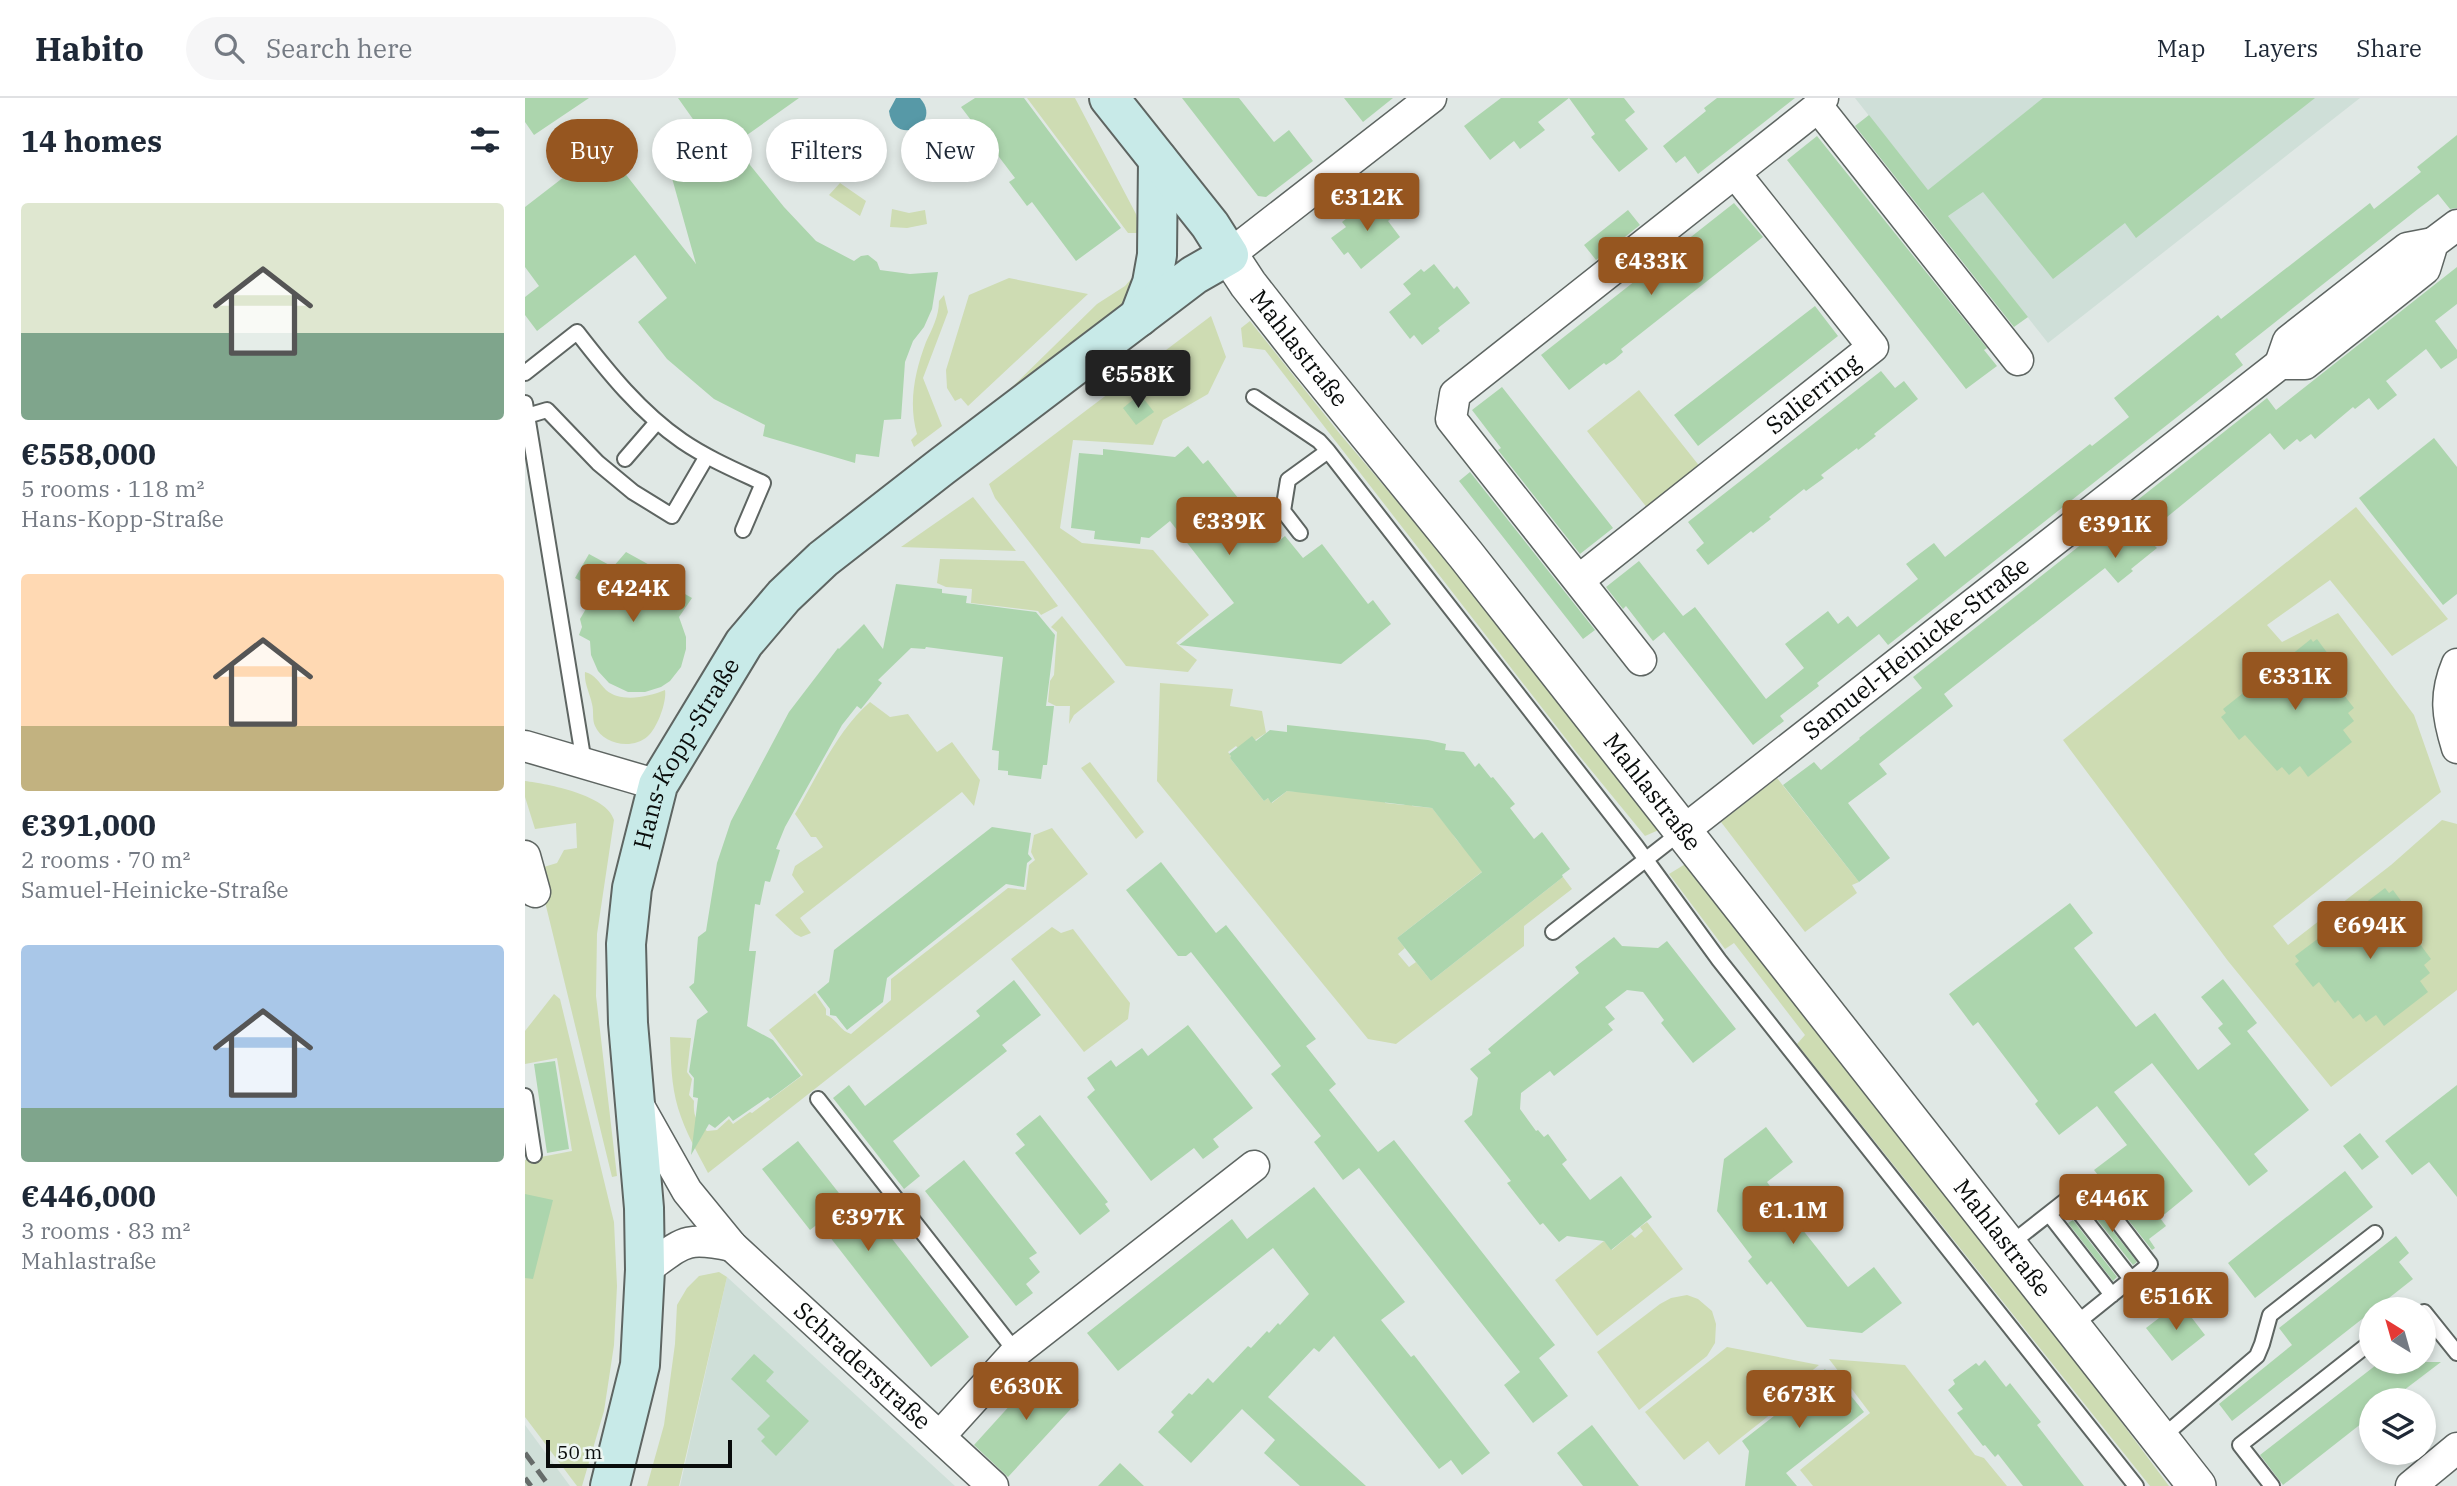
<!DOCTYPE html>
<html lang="en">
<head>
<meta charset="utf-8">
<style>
  :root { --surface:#fff; --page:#f6f6f7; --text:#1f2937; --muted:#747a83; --line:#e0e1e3; --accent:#965620 }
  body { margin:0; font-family:"IBM Plex Serif",serif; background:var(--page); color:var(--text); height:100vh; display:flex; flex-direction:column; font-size:26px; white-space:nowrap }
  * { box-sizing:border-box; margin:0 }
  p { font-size:23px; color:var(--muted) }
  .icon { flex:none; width:38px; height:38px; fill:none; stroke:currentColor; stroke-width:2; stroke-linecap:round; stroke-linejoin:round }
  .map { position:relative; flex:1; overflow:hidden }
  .panel { display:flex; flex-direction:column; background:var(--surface); width:525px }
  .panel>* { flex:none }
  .guide { position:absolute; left:21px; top:21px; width:665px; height:63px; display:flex; gap:14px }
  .needle { width:46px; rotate:323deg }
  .buttons { position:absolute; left:1834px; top:1199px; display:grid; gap:14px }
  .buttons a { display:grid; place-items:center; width:77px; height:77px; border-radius:50%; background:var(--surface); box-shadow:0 4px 10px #0003; font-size:35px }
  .scale { position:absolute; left:21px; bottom:18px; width:186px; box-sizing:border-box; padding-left:7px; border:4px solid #090c0b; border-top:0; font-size:19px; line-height:24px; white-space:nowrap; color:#090c0b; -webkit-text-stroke:5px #edf6f2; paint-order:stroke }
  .price { position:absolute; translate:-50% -60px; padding:0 16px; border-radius:7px; background:var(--accent); color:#fff; font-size:23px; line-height:46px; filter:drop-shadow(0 2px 4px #0008) }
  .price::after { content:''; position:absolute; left:50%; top:42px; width:21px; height:16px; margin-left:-10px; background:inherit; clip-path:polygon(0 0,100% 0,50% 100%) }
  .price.active { background:#222; color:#fff }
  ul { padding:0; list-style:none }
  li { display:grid; align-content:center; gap:14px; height:371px; padding:0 21px }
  li span { display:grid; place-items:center; height:217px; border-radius:7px; color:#555 }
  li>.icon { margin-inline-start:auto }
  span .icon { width:126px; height:126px; fill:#fffc; stroke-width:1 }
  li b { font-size:30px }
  h2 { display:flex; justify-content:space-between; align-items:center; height:84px; padding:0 21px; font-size:30px }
  .chip { padding:0 24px; border-radius:32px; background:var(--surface); box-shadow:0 4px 10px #0003; font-size:24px; line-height:63px }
  .chip.active { background:var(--accent); color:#fff }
  header { display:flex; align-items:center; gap:42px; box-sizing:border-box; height:98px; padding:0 35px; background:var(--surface); border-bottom:2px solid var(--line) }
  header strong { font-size:33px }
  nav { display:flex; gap:38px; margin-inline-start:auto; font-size:24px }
  .search { width:490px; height:63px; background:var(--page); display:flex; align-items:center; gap:18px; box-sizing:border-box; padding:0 24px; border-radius:38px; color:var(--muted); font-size:26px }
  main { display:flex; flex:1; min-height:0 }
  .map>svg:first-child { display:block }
  .built { fill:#cfdfd8 }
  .green { fill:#cedcb3 }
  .water { fill:#5799a7 }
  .building { fill:#acd5ad }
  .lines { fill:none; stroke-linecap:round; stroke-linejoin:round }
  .service-casing { stroke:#5e6562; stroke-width:18 }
  .minor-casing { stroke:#5e6562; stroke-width:33 }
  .tertiary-casing { stroke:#5e6562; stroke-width:40 }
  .secondary-casing { stroke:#5e6562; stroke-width:42 }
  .service { stroke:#fff; stroke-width:14 }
  .minor { stroke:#fff; stroke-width:30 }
  .tertiary { stroke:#fff; stroke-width:37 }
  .secondary { stroke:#c8eae8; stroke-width:38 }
  .rail { stroke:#666c6a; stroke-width:5; stroke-dasharray:14 7; stroke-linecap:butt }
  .labels { text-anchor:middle; stroke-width:5; stroke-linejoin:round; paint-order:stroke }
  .street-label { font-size:24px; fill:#090c0b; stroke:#edf6f2 }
</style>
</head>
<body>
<header>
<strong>Habito</strong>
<div class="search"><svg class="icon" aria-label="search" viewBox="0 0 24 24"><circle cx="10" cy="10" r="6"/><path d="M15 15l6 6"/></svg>Search here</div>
<nav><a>Map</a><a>Layers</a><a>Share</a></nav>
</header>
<main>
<section class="panel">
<h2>14 homes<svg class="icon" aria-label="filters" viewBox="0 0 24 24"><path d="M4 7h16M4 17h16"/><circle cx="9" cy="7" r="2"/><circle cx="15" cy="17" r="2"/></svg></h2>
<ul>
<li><span style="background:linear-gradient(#dfe7d0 60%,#7fa58c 0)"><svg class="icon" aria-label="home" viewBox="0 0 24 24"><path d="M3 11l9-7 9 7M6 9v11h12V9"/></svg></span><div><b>€558,000</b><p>5 rooms · 118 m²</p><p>Hans-Kopp-Straße</p></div></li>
<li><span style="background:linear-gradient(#ffd9b3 70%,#c2b280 0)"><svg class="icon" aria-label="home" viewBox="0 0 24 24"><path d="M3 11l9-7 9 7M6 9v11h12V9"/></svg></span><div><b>€391,000</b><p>2 rooms · 70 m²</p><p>Samuel-Heinicke-Straße</p></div></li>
<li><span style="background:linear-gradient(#a9c7e8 75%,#7fa58c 0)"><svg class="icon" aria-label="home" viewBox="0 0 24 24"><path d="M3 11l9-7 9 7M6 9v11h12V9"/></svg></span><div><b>€446,000</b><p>3 rooms · 83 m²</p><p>Mahlastraße</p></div></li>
</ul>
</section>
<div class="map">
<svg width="1932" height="1388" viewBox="0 0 1932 1388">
  <rect width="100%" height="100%" fill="#e0e8e5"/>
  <path class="built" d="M1330,0H1835L1523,245Z
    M202,1179L430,1388H155Z
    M0,1327L45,1388H0Z"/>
  <path class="green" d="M502,0H550L611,116L616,135H603Z
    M276,37L303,73L291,82L264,46Z
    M315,85L341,103L335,118L304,97Z
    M367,111L384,115L400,112L402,126L382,130L365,129Z
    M615,171L612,194L571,234L483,293L572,206L600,188Z
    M484,180L563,196L443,308L436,300L430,303L422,290L421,272L444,197Z
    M419,197L423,214L398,280L417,328L389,349L386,342L392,336C383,305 390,273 401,244C407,231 414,218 414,203Z
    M686,218L701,259L683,296L638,322L628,347L548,342L535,430L557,445L628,452L684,517L651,545L672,562L663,574L601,568L470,400L464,386Z
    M725,223L815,336L961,508L1136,731L1120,738L1052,655L740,252L718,249L716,230Z
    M1114,292L1176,370L1123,411L1062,333Z
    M448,399L491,453L376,449Z
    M1831,409L1923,521L1867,558L1805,482L1742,527L1757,544L1813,515L1889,617L1916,694L1748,828L1763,847L1866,767L1917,722L1932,726V892L1806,989L1703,863L1538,642Z
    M415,461L499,463L533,508L516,517L513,513L446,505L447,491L421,489L412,485Z
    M537,518L590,584L549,617L544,626L545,608H531L523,604L525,583L529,577L532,534L526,529Z
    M60,574C71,577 73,584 81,592C96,605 123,599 140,592C142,604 132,630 123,638C108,652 78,647 70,628C67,622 69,613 67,606C65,595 59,586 60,574Z
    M635,585L708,591L705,608L737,613L741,635L715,652L711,648L703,654L706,658L705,660L739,703L743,700L747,705L762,693L860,699V705L879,707L887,702V708L907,710L920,726L924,723C925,744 948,756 963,769L872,840L880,850L873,856L884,869L891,864L906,883L1038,779L1047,791L999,828V848L871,946L843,941L632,683Z
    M345,604L365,619L383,616L412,654L427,644L455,682L449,708L437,694L275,820L286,835L276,839L270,836L250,817L279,794L267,777L270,768L298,749L291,739H286L270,716C293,677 311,634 345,604Z
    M565,664L619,734L611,741L556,670Z
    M1252,680L1334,784L1327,787L1332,795L1280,834L1196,724Z
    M0,683C23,686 82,697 89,722L72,836L71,898L92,1078L87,1079L12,771L32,765L39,752L52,750L51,725L10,731L0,699Z
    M527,730L563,776L183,1075C172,1054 160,1033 153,1010C146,987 146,963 145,939L166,940L162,974L167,981L164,997L169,1003C168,1018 171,1023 182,1033L192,1032L204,1021L208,1026L225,1014L227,1015L278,977L244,932L290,895L301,911V917C312,921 315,933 326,936L366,902V881L483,790L501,792L504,767L510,762L506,754L509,737Z
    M1162,765L1515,1215L1644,1388H1625L1272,946L1280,937L1209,845L1200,851L1144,776Z
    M527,829L536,835L548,831L605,905L603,921L559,954L486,861Z
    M29,896L35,901L89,1124L92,1188L89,1247L79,1313L57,1388H52L0,1319V1062L47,1053L32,960L0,966V933Z
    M1122,1124L1158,1171L1072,1238L1030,1182L1079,1143L1087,1152L1106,1136L1110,1140L1118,1133L1115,1129Z
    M194,1174L202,1179L154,1388H122L139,1327L150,1246L152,1207L162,1190L174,1178Z
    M1162,1197L1173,1201L1187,1213L1191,1226L1190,1245L1182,1258L1114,1312L1072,1254L1135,1206L1146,1200Z
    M1202,1249L1294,1267L1247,1305L1251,1312L1194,1357L1183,1343L1159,1362L1120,1314Z
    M1304,1261L1380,1267L1450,1357L1459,1360L1482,1388H1288L1275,1372L1345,1315Z"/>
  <path class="water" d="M371,0H395C419,27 368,50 364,13Z"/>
  <path class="building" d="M0,0H64L9,37L0,24Z
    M153,0H274L215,42L225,67L259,109L291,143L329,163L336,158L343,157L352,164L355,172L385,176L413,174L407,211L399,229L388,243L380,264L376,321L359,322L354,359L331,356L330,365L238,338L240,327L189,301L142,261L113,224L142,200L110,157L12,233L0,217V199L14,188L0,169V109L48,72L53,79L84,55L171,166L145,73L152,46L170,24Z
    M450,0H499L596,130L551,163L507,104L502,108L484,84L490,80L436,9Z
    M657,0H714L749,44L764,32L788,63L741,99L733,98Z
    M819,0H868L838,24Z
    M976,0H1099L1110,14L1100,22L1123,51L1094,74L1066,39L1070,36L1044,0L1013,24L1020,32L995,51L989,43L965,62L939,28Z
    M1192,0H1270L1173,76L1160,58L1151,65L1138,48L1181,13L1179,10Z
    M1518,0H1790L1611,140L1600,125L1528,181L1458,94L1423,118L1503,219L1489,229L1330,28L1344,17L1403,92Z
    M1932,37V110L1925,111L1913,96L1893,111L1710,256L1718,267L1363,547L1354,536L1292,585L1294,588L1255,618L1259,623L1228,647L1139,534L1128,543L1101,508L1098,511L1081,489L1114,463L1158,518L1170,509L1241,601L1279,570L1260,546L1303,513L1313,526L1323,518L1332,529L1393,481L1381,466L1409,445L1420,459L1565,346L1567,348L1604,319L1589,300L1693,217L1696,221L1845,105L1849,111L1896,74L1892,69Z
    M1292,38L1462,250L1459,252L1472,268L1441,291L1262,62Z
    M851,97L868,119L863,123L875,139L836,171L823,154L819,157L806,140L821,129L817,124Z
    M1209,105L1238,139L1096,251L1098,254L1090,261L1081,267L1079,265L1044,292L1016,257Z
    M1103,112L1115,127L1071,162L1059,147Z
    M909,166L929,191L932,188L945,205L913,230L915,233L897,247L889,237L885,241L864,214L886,196L878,186L896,171L899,174Z
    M1932,169V206L1910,223L1932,252V260L1916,271L1901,251L1861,283L1872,297L1853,312L1844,300L1830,311L1828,309L1790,341L1786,336L1775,344L1772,341L1759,352L1745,335L1631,428L1637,435L1626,444L1632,450L1606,471L1608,473L1593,485L1580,470L1419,596L1428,608L1354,666L1362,676L1323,705L1365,760L1334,784L1258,687L1289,664L1296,672L1335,641L1334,640L1397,590L1388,579L1742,300L1751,312Z
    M1290,208L1313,238L1173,348L1149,317Z
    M1356,273L1370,290L1379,283L1393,301L1349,336L1351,338L1333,352L1332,350L1296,377L1299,380L1281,393L1279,391L1244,419L1246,421L1228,435L1226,433L1183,467L1171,452L1179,445L1163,424Z
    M977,289L1088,430L1055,456L973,352L976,350L947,312Z
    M615,296L629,314L611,327L598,310Z
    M1909,340L1932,369V496L1918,507L1834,400Z
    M663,348L678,366L683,362L747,443L752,439L755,442L760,438L778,460L797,446L843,506L848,502L866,526L816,566L654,547L709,505L645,423L624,440L616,439L615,446L569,441L570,433L546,430L554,355L578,357V351L650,359Z
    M945,374L1070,532L1058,541L934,383Z
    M101,454L139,475L135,482L167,500L154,519L161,539V551L156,569L145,583L136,589L120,594H103L84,585L73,573L66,557L65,543L54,537L57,529L55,521L72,492L50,480L64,456L88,469Z
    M371,486L417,491V495L442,498L441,505L511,514L530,537L521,608H529L522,667H518L516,681L483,677V673L473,672L474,653L467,652L478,559L401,549L400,551L386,550L353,582L357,585L336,611L332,608L317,627L260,729L251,751L255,752L245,784L240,783L235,807L230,806L224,853H231L222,928L248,942L276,978L245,1001L243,999L208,1023L204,1018L190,1030L184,1026L166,1057L173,1000L168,999L169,980L164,974L172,922L183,914L164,889L169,885L173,839L181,833L192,765L206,723L264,614L313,550L314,551L339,526L358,551Z
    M1786,541L1788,544L1792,541L1809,564L1803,568L1819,589L1815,592L1829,610L1823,615L1829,623L1818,632L1827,644L1783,679L1775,668L1764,677L1757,669L1752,673L1720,637L1714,642L1696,619L1701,615L1698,611Z
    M762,627L903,642L921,646L920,652L939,654L950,669L954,665L966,680L968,679L990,706L985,710L1009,741L1017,734L1045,771L1037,777L1038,779L906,883L872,840L957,774L907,710L762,693L746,705L743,700L739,703L705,660L706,658L704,656L727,638L731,643L745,632L762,634Z
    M467,729L506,735L503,756L507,761L502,765L499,789L481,786L362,880L358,904L322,932L311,918L305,917V911L292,894L304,884L309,852Z
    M636,764L691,835L701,827L791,941L781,948L811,986L804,992L853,1054L869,1042L1030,1247L1014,1260L1043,1298L1008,1325L979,1287L995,1274L834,1070L818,1082L789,1044L796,1038L746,976L756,968L666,854L661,858H653L601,792Z
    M1860,790L1864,795L1868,792L1885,815L1879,819L1895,840L1892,842L1906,861L1899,867L1905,875L1895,883L1903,894L1859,928L1851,917L1841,924L1835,916L1828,921L1813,902L1810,905L1794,884L1788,889L1770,866L1774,863L1770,858Z
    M1545,805L1568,835L1549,850L1611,929L1630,915L1673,972L1706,946L1693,930L1698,926L1676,899L1698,881L1732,925L1722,933L1784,1012L1729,1056L1743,1073L1724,1088L1627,965L1589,994L1668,1093L1635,1120L1641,1128L1624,1141L1630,1150L1627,1152L1582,1095L1585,1092L1569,1072L1602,1047L1572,1008L1534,1037L1510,1006L1513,1003L1453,924L1448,928L1424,896Z
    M1089,839L1097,848L1133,850L1142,843L1211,931L1168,965L1136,925L1139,922L1118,894L1102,892L1080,909L1090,921L1083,926L1088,932L1029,978L1025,973L996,995L995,1011L1011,1033L1013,1032L1019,1039L1023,1036L1042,1062L1037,1066L1065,1102L1096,1078L1127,1119L1086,1152L1079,1143L1042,1138L1034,1144L1018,1125L1015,1127L982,1085L986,1083L939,1023L947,1017L953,980L945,971L966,955L963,951L1054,875L1050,869Z
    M489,882L516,917L477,947L482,953L368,1043L395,1078L379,1091L308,1000L324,987L340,1008L455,918L451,913Z
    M663,927L728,1010L688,1041L694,1049L678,1061L669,1050L626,1083L562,999L570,992L562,980L586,962L591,969L617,950L623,958Z
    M30,963L44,1051L22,1055L9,966Z
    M1932,987V1099L1904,1064L1887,1077L1860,1043Z
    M515,1017L583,1104L580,1106L585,1113L555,1137L490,1055L500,1047L491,1036Z
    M1241,1029L1268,1064L1242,1084L1277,1131L1323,1189L1349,1169L1377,1205L1337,1235L1282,1229L1246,1183L1242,1187L1223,1163L1227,1159L1192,1113L1199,1061Z
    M1835,1035L1854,1059L1837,1072L1818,1048Z
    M273,1043L321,1104L332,1096L444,1239L406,1269L294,1125L285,1132L237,1071Z
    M439,1062L512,1155L504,1160L515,1174L501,1186L508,1195L491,1208L400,1093Z
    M1820,1073L1848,1109L1730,1200L1703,1165Z
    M789,1089L880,1204L856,1222L886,1259L889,1257L965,1355L937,1377L926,1362L914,1371L809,1238L794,1254L789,1250L743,1299L841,1388H775L739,1355L750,1342L717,1311L666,1365L633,1334L649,1317L646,1314L664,1295L667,1297L683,1280L688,1285L723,1248L726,1250L742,1233L744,1235L753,1225L755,1227L784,1196L748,1150L593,1273L562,1235L707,1121L722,1141Z
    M0,1096L28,1102L8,1181L0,1180Z
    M1567,1106L1612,1164L1608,1167L1563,1110Z
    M1548,1122L1592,1179L1588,1183L1543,1125Z
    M1871,1138L1884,1155L1874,1164L1888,1181L1850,1211H1846V1214L1707,1323L1694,1306L1767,1247L1754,1230Z
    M1657,1207L1680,1237L1647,1263L1621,1230L1647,1210L1650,1214Z
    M229,1256L249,1274L241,1283L284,1323L251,1358L236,1343L240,1339L232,1331L245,1318L206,1281Z
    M1460,1262L1481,1289L1485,1285L1516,1324L1512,1327L1559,1388H1498L1473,1356L1470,1359L1460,1347L1458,1348L1432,1315L1438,1311L1423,1292L1430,1286L1428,1282L1451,1265L1454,1268Z
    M1855,1264H1916L1866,1302H1846V1318L1758,1387L1735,1357Z
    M519,1270L554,1302L483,1379L449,1347Z
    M1300,1271L1307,1281L1310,1278L1339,1314L1261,1375L1272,1388H1220L1224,1353L1217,1343L1258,1311L1255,1307Z
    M1067,1327L1096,1365L1114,1388H1058L1032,1355Z
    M595,1365L619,1388H573Z"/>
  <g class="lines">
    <defs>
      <path id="service" d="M0,275L52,234C83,274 115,314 157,343C182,360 210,372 238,385L218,432
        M729,299L794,343L803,353L1111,748L1194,862L1611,1388
        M0,305L59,665
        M2,318L22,312L73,365L108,394L147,418L182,358
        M100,361L132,324
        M775,435L758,413L763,382L803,353
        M1028,834L1156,734
        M0,998L9,1057
        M293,1001L491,1254
        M1543,1100L1606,1181
        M1524,1116L1587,1197
        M1484,1147L1563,1085L1625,1166L1548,1228
        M1899,1214L1932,1255
        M1636,1340L1732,1258L1737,1246L1745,1217L1850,1135
        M1747,1388L1715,1347L1846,1244"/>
      <g id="minor">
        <path d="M1293,9L1493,262"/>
        <path d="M704,157L906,0"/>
        <path d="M1755,266L1763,243L1882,150L1908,145"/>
        <path id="s1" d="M1054,482L1348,249L1210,75"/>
        <path d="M1116,562L926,321L930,296L1293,9L1298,0"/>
        <path d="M1932,566C1919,597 1922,618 1932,650"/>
        <path d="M0,648L133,687"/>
        <path id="s2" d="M1158,733L1755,266H1780L1900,171L1908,145L1932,127"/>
        <path d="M0,758L10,794"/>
        <path id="s3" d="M113,1006L162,1093L207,1148L468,1388"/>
        <path d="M120,1172C159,1144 159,1138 207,1148"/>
        <path d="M415,1338L491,1254L729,1068"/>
        <path d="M1886,1388L1932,1350"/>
      </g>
      <g id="tertiary">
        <path id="s4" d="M704,157L723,186L781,260L941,457L1672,1388"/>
      </g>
      <g id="secondary">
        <path d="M614,219L627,185L632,157L633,62"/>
        <path id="s5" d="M85,1388L115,1267L120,1172L119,1110L103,925L101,846L107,790L133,687L219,545L259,498L298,461L416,369L669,177L704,157L685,127L584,0"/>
      </g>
    </defs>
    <use href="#service" class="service-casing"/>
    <use href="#minor" class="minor-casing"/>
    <use href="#tertiary" class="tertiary-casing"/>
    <use href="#secondary" class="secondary-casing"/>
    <use href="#service" class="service"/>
    <use href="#minor" class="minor"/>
    <use href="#tertiary" class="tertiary"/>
    <use href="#secondary" class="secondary"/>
    <path class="rail" d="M0,1355L24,1388
      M0,1380L6,1388"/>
  </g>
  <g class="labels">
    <g class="street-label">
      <text dy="8" stroke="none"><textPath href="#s4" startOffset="117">Mahlastraße</textPath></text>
      <text dy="8" stroke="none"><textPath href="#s1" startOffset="299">Salierring</textPath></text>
      <text dy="8" stroke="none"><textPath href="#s2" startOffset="296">Samuel-Heinicke-Straße</textPath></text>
      <text dy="8" stroke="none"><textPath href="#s5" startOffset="749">Hans-Kopp-Straße</textPath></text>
      <text dy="8" stroke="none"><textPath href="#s4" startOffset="684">Mahlastraße</textPath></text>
      <text dy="8" stroke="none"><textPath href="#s4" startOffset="1251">Mahlastraße</textPath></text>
      <text dy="8" stroke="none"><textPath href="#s3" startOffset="348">Schraderstraße</textPath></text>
    </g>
  </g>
</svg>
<div class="buttons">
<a><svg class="needle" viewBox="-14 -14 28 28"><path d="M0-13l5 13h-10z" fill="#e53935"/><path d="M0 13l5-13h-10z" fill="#747a83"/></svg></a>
<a><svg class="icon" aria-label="layers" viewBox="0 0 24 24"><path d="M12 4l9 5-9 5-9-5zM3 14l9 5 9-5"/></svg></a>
</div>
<div class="scale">50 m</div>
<b class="price" style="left:842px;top:135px">€312K</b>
<b class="price" style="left:1126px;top:199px">€433K</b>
<b class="price active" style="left:613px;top:312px">€558K</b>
<b class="price" style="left:704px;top:459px">€339K</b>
<b class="price" style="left:1590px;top:462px">€391K</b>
<b class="price" style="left:108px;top:526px">€424K</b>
<b class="price" style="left:1770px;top:614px">€331K</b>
<b class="price" style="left:1845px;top:863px">€694K</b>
<b class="price" style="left:1587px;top:1136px">€446K</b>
<b class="price" style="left:1268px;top:1148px">€1.1M</b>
<b class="price" style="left:343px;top:1155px">€397K</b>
<b class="price" style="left:1651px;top:1234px">€516K</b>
<b class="price" style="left:501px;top:1324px">€630K</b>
<b class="price" style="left:1274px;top:1332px">€673K</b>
<div class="guide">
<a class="chip active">Buy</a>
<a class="chip">Rent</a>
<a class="chip">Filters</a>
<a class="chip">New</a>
</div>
</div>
</main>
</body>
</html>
